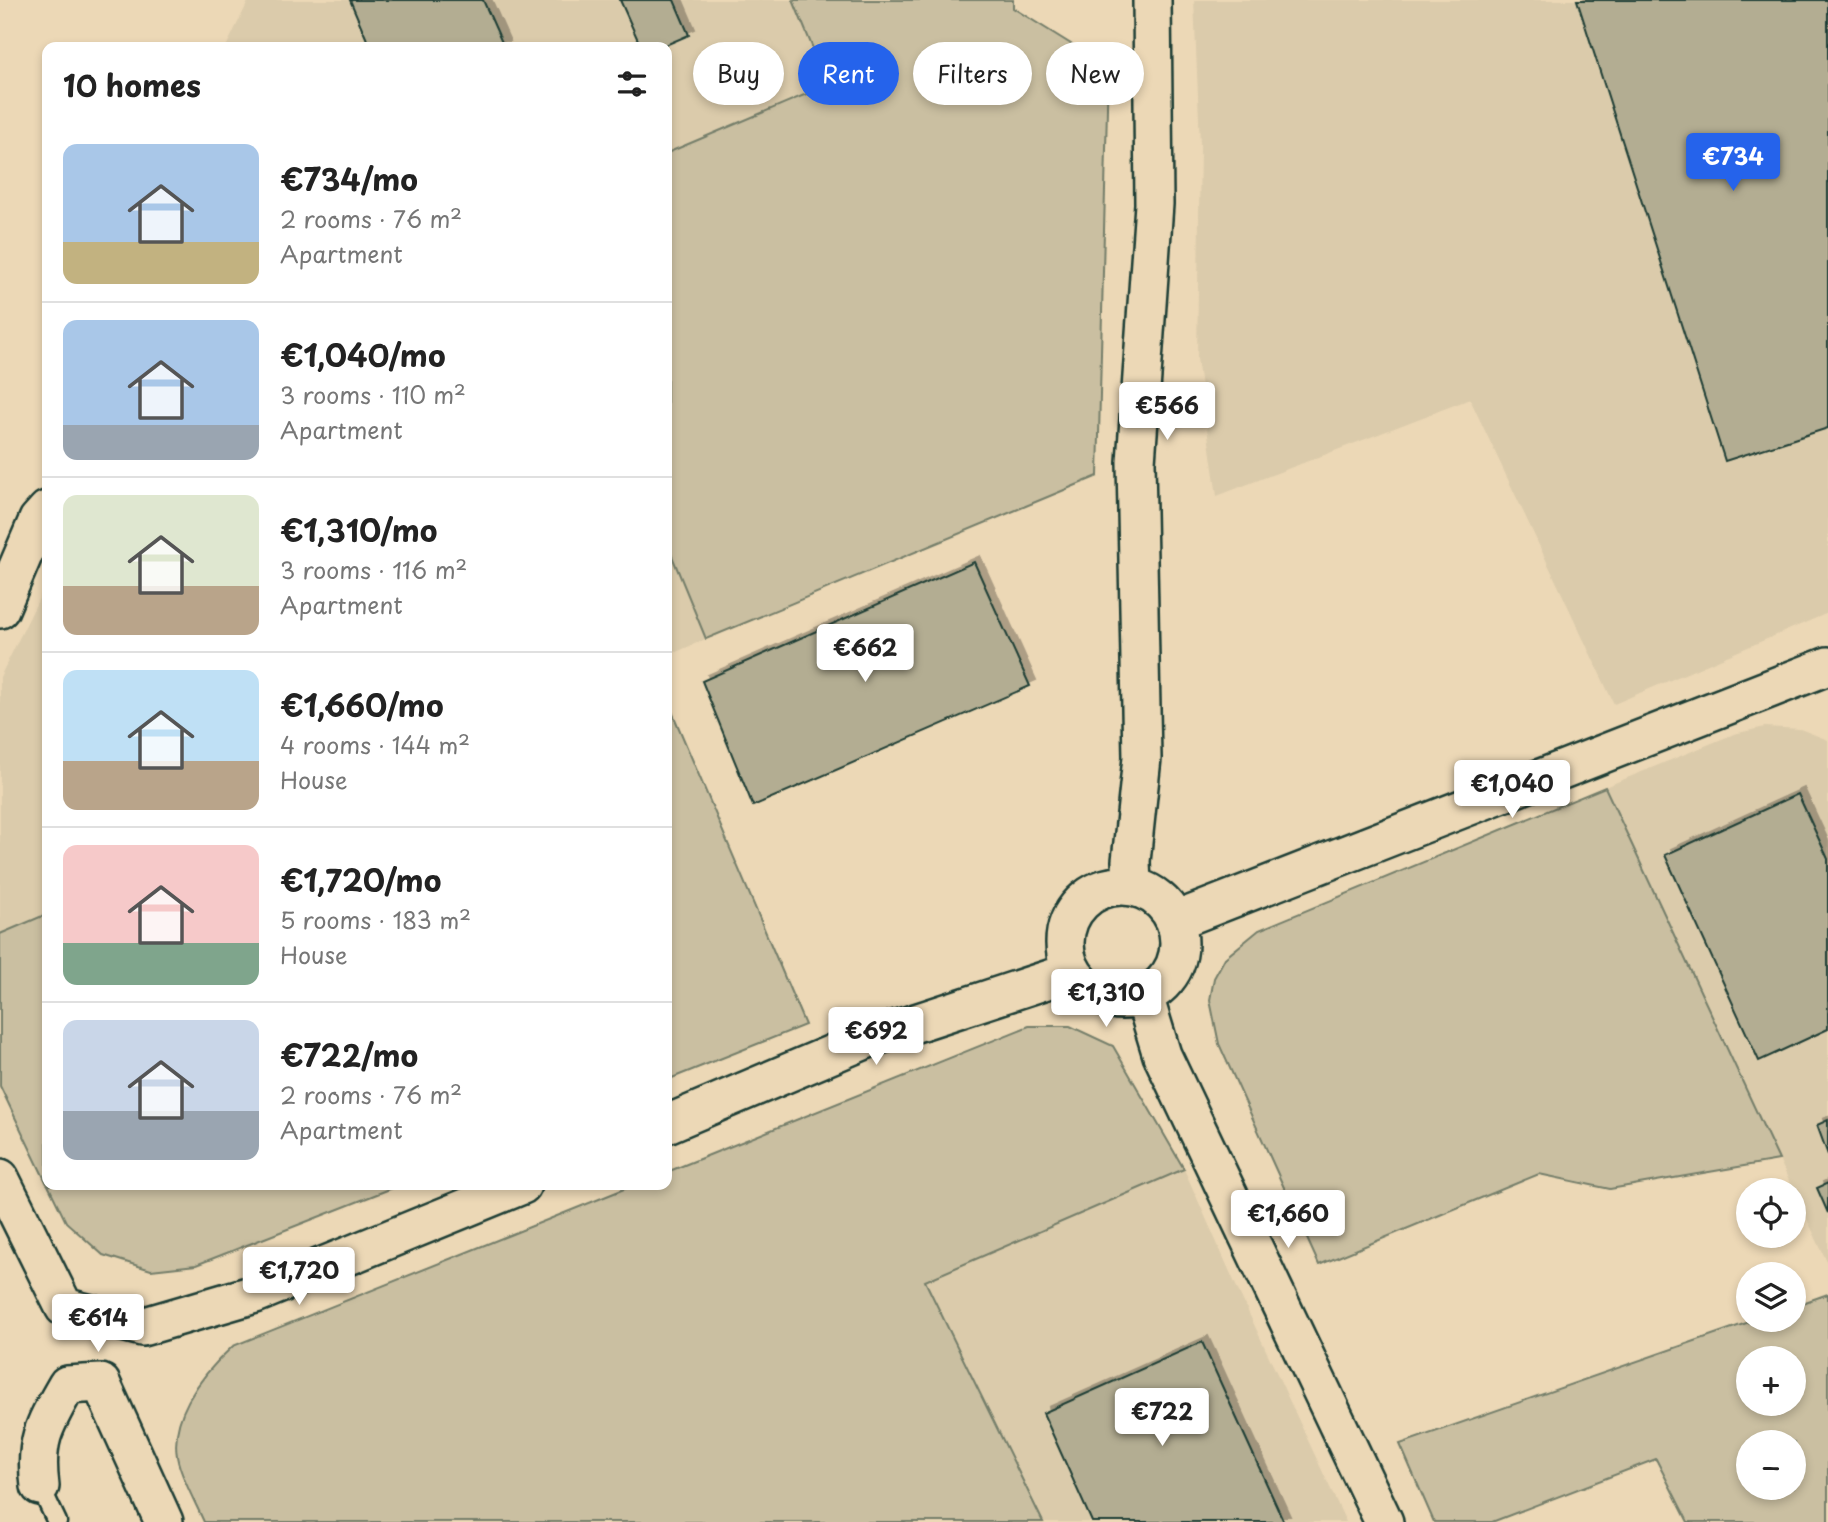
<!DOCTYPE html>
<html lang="en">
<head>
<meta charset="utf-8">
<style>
  :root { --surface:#fff; --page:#f2f2f2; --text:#222; --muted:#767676; --line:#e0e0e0; --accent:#2563eb }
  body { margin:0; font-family:"Playpen Sans",sans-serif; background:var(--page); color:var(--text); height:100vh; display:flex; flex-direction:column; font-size:26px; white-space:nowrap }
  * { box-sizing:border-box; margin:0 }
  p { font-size:23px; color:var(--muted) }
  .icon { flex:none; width:38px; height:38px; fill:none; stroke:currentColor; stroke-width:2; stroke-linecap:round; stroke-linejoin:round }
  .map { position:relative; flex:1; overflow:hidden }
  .side { position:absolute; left:42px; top:42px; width:630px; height:1148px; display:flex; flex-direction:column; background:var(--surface); border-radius:14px; box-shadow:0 4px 10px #0003 }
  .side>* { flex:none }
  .hud { position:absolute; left:693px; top:42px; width:665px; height:63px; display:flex; gap:14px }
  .tools { position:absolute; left:1736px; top:1178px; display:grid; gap:14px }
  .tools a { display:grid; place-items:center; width:70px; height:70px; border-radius:50%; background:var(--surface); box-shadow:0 4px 10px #0003; font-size:35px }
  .price { position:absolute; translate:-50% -60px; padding:0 16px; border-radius:7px; background:#fff; color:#222; font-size:23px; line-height:46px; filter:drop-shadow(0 2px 4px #0008) }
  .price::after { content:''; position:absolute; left:50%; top:42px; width:21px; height:16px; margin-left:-10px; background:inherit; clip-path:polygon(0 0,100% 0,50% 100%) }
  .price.selected { background:var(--accent); color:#fff }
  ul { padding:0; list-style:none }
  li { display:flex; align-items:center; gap:21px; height:175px; padding:0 21px }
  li+li { border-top:2px solid var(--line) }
  li span { display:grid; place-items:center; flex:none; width:196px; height:140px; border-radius:14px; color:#555 }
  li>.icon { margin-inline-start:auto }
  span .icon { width:84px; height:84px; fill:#fffc; stroke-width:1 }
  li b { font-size:30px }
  h2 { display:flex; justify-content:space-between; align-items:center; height:84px; padding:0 21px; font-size:30px }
  .chip { padding:0 24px; border-radius:32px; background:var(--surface); box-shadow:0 4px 10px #0003; font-size:24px; line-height:63px }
  .chip.selected { background:var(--accent); color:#fff }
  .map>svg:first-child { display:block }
  .built { fill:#dbcbab }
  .green { fill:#cabfa1; stroke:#747e6a; stroke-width:2; fill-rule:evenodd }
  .building { fill:#b3ad92; stroke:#1f3d34; stroke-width:2; filter:url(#shadow) }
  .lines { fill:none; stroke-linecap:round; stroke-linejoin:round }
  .service-casing { stroke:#1f3d34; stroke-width:23 }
  .minor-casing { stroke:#1f3d34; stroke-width:42 }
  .service { stroke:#ecd8b6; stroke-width:18 }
  .minor { stroke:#ecd8b6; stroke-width:37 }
</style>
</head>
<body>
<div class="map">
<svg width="1828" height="1522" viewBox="0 0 1828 1522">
  <defs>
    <filter id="shadow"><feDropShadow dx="6" dy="-6" stdDeviation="0" flood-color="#0004"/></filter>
  </defs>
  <rect width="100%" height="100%" fill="#ecd8b6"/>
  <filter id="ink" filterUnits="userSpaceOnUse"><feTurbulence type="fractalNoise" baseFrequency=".0143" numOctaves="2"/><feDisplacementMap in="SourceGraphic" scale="14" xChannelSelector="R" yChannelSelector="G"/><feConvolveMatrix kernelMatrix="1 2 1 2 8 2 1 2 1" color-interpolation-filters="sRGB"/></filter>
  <g filter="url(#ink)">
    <path class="built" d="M249,0H793L829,85L667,153V47H226Z
      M1194,0H1828V613L1614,704L1470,399L1217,496L1197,359L1200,145Z
      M667,544L706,639L667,656Z
      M47,582V914L0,934V677Z
      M1765,727L1800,729L1828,740V1264L1605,787L1734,734Z
      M1184,1169L1238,1290L1346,1522H1043L925,1280Z"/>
    <path class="green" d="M793,0H1013V8L1108,67L1098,476L706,639L667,544V153L828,85Z
      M667,700L805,1025L667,1080Z
      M1605,787L1779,1160L1610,1189L1539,1174L1319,1265L1219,1044L1210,1000L1214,978L1225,958L1259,930Z
      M47,914V1184L0,1086V934Z
      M1029,1026H1070L1113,1046L1184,1169L925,1281L1043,1522H204C196,1504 186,1486 180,1468C164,1422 201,1375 233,1346L634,1185H667V1172Z
      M48,1185H400L196,1265L151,1270L103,1255L66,1222Z
      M1828,1294V1522H1688L1656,1459L1492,1522H1434L1400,1444L1755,1320H1794V1306ZM1794,1358V1404H1748V1358ZM1794,1442V1488H1748V1442Z"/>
    <path class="building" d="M350,0H483L504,47H370Z
      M620,0H674L689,35L661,47H641Z
      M1577,0H1828V428L1725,461Z
      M974,562L1030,686L753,806L702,681Z
      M1798,794L1828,859V1029L1759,1061L1665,855Z
      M1828,1120V1155L1817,1125Z
      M1828,1183V1213L1817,1188Z
      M1202,1342L1284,1522H1092L1043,1413Z"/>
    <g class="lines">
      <defs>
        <path id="service" d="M40,1486L57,1522"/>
        <path id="minor" d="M0,609L38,520L47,510
          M1065 943a57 57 0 1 1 114 0a57 57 0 1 1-114 0Z
          M1132,886L1131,861L1142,758L1136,462L1154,204L1152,0
          M1175,921L1828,666
          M1144,996L1162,1055L1384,1522
          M667,1124L870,1038L1071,972
          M0,1178L64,1307L142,1327L255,1294L522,1185
          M40,1486C34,1440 45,1424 67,1385L101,1383L164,1522"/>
      </defs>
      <use href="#service" class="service-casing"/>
      <use href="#minor" class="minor-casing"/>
      <use href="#service" class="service"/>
      <use href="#minor" class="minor"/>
    </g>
  </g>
</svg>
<div class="tools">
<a><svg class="icon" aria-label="locate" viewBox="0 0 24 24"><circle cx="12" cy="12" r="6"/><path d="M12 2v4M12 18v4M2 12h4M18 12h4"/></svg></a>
<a><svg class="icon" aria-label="layers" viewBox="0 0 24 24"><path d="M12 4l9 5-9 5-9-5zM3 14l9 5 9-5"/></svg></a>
<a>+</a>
<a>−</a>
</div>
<b class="price selected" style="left:1733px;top:193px">€734</b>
<b class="price" style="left:1167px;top:442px">€566</b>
<b class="price" style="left:865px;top:684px">€662</b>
<b class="price" style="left:1512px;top:820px">€1,040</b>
<b class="price" style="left:1106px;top:1029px">€1,310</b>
<b class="price" style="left:876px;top:1067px">€692</b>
<b class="price" style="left:1288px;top:1250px">€1,660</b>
<b class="price" style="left:299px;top:1307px">€1,720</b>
<b class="price" style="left:98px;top:1354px">€614</b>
<b class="price" style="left:1162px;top:1448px">€722</b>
<div class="hud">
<a class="chip">Buy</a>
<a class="chip selected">Rent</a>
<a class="chip">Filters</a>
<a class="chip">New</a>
</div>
<section class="side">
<h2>10 homes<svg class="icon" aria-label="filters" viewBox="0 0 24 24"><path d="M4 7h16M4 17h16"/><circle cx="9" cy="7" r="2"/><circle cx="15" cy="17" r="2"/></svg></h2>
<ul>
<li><span style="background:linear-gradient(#a9c7e8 70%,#c2b280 0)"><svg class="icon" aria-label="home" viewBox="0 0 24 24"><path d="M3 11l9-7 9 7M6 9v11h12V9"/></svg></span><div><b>€734/mo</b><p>2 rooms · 76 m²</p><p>Apartment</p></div></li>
<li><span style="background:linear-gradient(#a9c7e8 75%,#9aa5b1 0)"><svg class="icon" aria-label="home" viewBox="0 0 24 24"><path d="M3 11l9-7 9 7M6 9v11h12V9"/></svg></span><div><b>€1,040/mo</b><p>3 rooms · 110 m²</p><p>Apartment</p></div></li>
<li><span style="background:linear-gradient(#dfe7d0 65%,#b9a48a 0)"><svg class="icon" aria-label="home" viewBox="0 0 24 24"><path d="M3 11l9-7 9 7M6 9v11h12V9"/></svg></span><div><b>€1,310/mo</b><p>3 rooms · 116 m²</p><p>Apartment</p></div></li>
<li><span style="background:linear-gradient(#bfe0f5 65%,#b9a48a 0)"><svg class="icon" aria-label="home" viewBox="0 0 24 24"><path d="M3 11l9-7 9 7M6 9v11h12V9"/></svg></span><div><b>€1,660/mo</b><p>4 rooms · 144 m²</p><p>House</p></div></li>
<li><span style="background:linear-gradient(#f6c9c9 70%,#7fa58c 0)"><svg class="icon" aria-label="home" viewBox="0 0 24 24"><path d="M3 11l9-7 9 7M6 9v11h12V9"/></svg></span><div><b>€1,720/mo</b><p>5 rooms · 183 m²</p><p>House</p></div></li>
<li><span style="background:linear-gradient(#c9d6e8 65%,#9aa5b1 0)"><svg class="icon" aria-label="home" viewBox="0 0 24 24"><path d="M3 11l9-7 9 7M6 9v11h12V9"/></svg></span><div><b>€722/mo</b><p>2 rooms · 76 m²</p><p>Apartment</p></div></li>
</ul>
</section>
</div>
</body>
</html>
